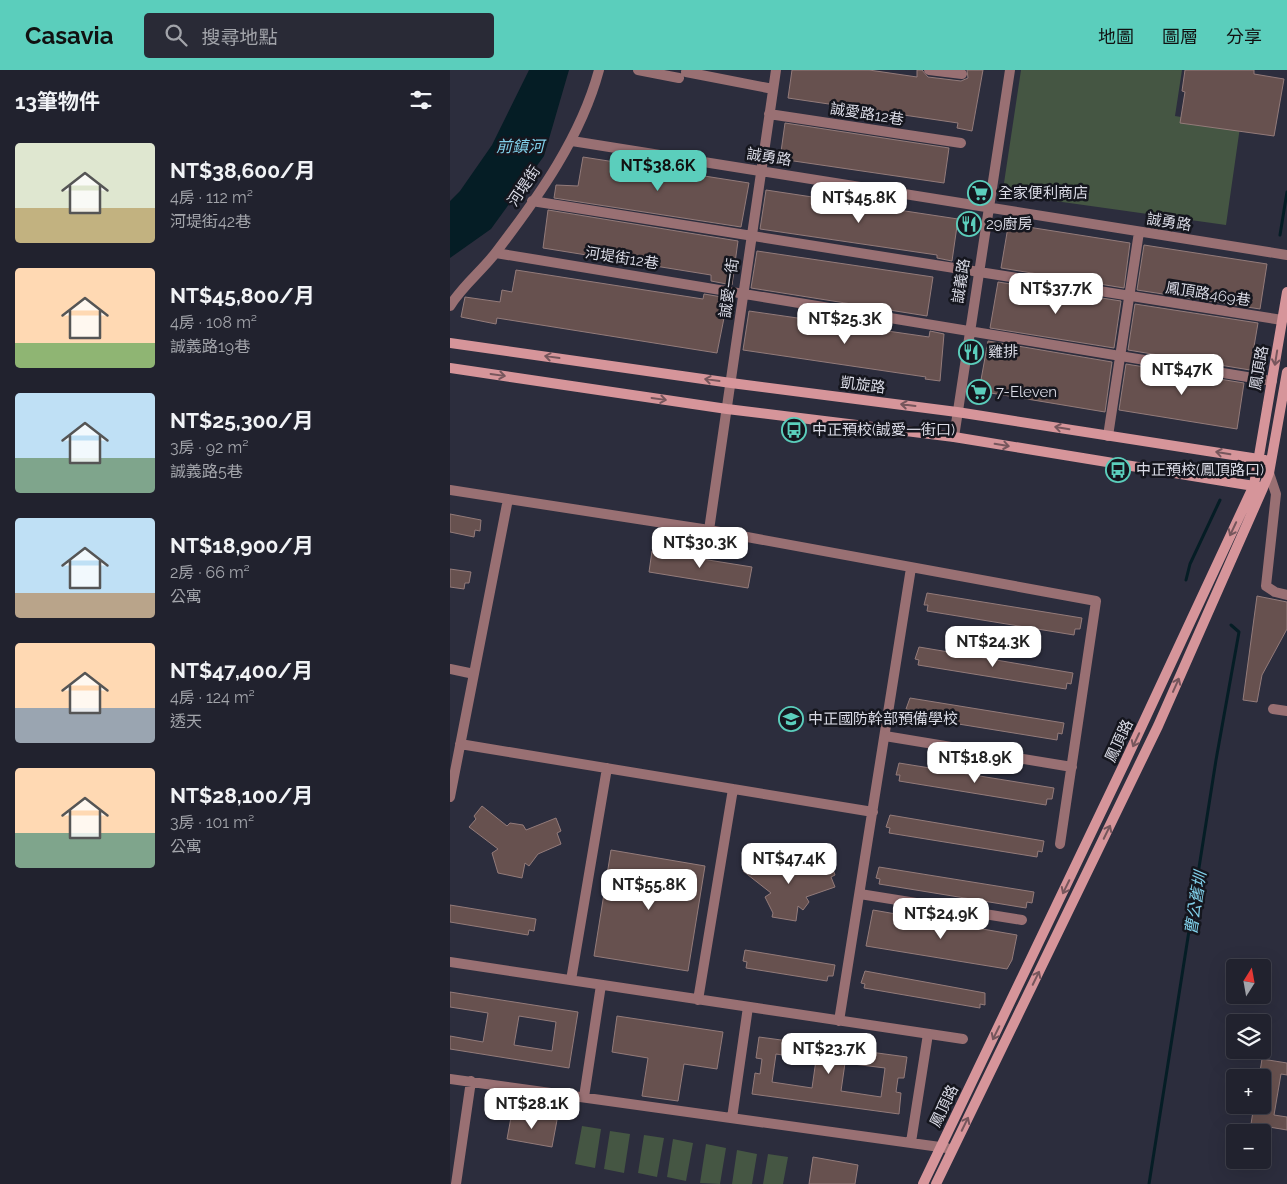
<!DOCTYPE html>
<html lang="zh-TW">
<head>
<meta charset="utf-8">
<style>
  :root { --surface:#21222e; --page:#292a36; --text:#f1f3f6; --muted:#a2a4aa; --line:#3e3f4a; --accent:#5bcebc }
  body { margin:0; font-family:Raleway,"Noto Sans TC",sans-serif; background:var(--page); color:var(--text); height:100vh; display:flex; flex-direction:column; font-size:19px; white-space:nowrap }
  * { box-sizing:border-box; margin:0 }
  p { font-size:16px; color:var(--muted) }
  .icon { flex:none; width:28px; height:28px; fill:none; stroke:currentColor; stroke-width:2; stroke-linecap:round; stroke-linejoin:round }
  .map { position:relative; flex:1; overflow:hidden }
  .sheet { display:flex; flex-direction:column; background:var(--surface); width:450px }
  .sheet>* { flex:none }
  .needle { width:32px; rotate:11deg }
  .fabs { position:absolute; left:776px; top:889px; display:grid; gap:10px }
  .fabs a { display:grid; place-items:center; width:45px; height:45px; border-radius:5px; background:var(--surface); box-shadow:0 5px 20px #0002,0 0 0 1px var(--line); font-size:25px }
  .price { position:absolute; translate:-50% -42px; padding:0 11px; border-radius:10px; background:#fff; color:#222; font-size:16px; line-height:32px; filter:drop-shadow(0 1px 2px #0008) }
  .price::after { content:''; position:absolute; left:50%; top:30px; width:15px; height:11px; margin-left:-8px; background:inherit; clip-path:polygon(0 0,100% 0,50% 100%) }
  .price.current { background:var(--accent); color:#111 }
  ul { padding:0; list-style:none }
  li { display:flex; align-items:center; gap:15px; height:125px; padding:0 15px }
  li span { display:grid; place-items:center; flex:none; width:140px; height:100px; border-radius:5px; color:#555 }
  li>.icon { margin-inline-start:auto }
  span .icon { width:60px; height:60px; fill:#fffc; stroke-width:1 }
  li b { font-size:21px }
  h2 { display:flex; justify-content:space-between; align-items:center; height:60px; padding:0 15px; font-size:21px }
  header { display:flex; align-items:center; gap:30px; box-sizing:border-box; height:70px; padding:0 25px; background:var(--accent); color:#111 }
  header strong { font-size:24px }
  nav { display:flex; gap:28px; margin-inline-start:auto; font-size:18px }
  .search { width:350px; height:45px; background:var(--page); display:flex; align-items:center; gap:12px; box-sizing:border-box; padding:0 18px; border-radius:5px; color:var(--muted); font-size:19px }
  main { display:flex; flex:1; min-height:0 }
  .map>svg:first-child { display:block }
  .green { fill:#455643 }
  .water { fill:#051d25 }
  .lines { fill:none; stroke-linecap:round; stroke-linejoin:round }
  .stream { stroke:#051d25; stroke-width:3 }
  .building { fill:#67514f; stroke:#937b7a; fill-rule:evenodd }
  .street { stroke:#997073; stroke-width:10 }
  .secondary { stroke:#d6959a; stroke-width:10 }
  .oneway { stroke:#76565c }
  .labels { text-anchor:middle; stroke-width:5; stroke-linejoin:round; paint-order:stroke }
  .street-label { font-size:15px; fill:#d9dae5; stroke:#15161e }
  .poi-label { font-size:15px; fill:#d9dae5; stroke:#15161e; text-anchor:start }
  .water-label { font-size:16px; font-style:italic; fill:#81d0ea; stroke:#15161e }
</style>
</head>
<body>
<header>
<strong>Casavia</strong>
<div class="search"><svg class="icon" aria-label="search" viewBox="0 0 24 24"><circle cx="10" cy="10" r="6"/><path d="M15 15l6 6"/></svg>搜尋地點</div>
<nav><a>地圖</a><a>圖層</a><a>分享</a></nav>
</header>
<main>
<section class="sheet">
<h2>13筆物件<svg class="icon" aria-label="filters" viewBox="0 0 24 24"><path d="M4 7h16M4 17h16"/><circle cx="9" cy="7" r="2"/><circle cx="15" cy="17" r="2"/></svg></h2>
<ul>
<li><span style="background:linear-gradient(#dfe7d0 65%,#c2b280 0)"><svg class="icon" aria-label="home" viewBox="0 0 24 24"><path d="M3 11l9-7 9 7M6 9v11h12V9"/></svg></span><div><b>NT$38,600/月</b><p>4房 · 112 m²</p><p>河堤街42巷</p></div></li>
<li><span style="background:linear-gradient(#ffd9b3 75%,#8fb573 0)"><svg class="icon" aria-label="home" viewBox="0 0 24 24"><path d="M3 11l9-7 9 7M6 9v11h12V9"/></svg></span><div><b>NT$45,800/月</b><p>4房 · 108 m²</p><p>誠義路19巷</p></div></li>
<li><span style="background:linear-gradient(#bfe0f5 65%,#7fa58c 0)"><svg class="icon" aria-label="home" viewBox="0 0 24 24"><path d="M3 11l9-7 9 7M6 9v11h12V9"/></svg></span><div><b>NT$25,300/月</b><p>3房 · 92 m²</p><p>誠義路5巷</p></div></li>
<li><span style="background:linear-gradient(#bfe0f5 75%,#b9a48a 0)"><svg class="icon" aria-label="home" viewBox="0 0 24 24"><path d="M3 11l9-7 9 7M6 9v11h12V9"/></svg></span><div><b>NT$18,900/月</b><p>2房 · 66 m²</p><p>公寓</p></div></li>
<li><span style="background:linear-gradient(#ffd9b3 65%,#9aa5b1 0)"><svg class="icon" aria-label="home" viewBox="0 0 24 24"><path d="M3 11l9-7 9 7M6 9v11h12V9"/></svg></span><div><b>NT$47,400/月</b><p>4房 · 124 m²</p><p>透天</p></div></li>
<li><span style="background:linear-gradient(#ffd9b3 65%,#7fa58c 0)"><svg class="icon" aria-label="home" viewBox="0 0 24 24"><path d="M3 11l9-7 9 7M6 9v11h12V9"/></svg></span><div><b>NT$28,100/月</b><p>3房 · 101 m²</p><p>公寓</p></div></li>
</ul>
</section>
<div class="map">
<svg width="837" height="1114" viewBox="0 0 837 1114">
  <rect width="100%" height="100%" fill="#2c2d3d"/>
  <path class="green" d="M571,0H732L725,46L790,57L776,155L563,125L554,113Z
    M132,1056L151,1059L145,1098L125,1094Z
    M160,1061L180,1064L174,1103L154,1099Z
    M194,1065L214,1068L207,1107L188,1103Z
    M223,1069L243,1073L236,1111L217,1107Z
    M256,1074L276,1078L270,1114L250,1113Z
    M287,1080L307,1084L302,1114H282Z
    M318,1084L338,1087L333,1114H313Z"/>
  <path class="water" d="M79,0H119L94,86L41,159L0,188V131L10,121L42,75Z"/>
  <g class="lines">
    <path class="stream" d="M830,165L837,122
      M736,510L740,494L770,430
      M699,1114L766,690L789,562L781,555"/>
  </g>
  <path class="building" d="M342,0H419L467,7V0H472L478,7L511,11L518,8L517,0H533L522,61L507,58L508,53L338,28Z
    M735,0H804V4L834,9L824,66L730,53L735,22L732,21Z
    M335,53L499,78L494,113L330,89Z
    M133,87L299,113L291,157L104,128L106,115L128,116Z
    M316,120L508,149L502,191L487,188V185L310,159Z
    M98,140L288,171L282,215L261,211V205L93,178Z
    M559,151L579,154L578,157L680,173L674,218L551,198Z
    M694,175L817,194L810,239L687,220Z
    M307,181L483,207L477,246L301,218Z
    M66,200L253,229L254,224L278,228L267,283L47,248L46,254L11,247L15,227L50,232L52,220L62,222Z
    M548,212L671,231L664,278L540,258Z
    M685,234L808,253L800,300L678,280Z
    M299,241L479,267L480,261L494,264L490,311L475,309L476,307L293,280Z
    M538,271L662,292L655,342L529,321Z
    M676,294L794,313L787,359L669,340Z
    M0,444L31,450L30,461L25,460L24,467L0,462Z
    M202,481L302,497L298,518L199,502Z
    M0,499L21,502L19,513H15L14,519L0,517Z
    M477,523L632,548L630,559H625L624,565L477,541L478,535H474Z
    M807,526L837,532V559L812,605L807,632L793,630Z
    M469,577L623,603L621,614L617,613L616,619L468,595L469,590L465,589Z
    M460,628L614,653L612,664L608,663L607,670L459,646L460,640L456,639Z
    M449,693L604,718L602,729H597L596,735L449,711L450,705H446Z
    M32,736L57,756L60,753L73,755L76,760L106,748L111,761L107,763L111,774L88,784L79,796L75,793L72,808L48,803L42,783L48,779L19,757L26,749L24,746Z
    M440,745L594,771L592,782L588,781L587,787L439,763L440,758L436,757Z
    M161,780L255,796L238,901L144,886Z
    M306,780L331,800L334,797L347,798L350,804L380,791L385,805L381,807L385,817L356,827L359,832L353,840L348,836L346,851L322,847L323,843L315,827L321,823L293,801L300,793L298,790Z
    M429,797L584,822L582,833L577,832L576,838L429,814L430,809L426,808Z
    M0,835L86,849L84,861L79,860L78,865L0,852Z
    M423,840L567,865L562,890L557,899L416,876Z
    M295,880L385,895L383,906H378L377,911L296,898L297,892L293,891Z
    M415,901L535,923V935L530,934V938L414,918L415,914L411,913Z
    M0,922L128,942L119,998L0,979V966L33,972L38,943L0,937ZM69,946L106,952L102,981L64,975Z
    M167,946L273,962L267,999L234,994L228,1031L192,1026L198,988L162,982Z
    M309,967L457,987L454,1008H448L446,1022L451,1023L449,1044L302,1024L305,1003L310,1004L312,989L306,988ZM326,984L366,990L362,1018L322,1012ZM395,993L435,998L431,1027L391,1021Z
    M812,989L837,993V1005L831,1004L824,1045L837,1047V1060L801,1054L804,1035H812V1008H809Z
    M62,1042L107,1050L102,1077L57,1069Z
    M363,1087L408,1095L405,1114H359Z"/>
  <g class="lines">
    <path class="street" d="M188,0L229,8
      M479,0L512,4
      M236,2L323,19
      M319,44L511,73
      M122,71L837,185
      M82,131L832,250
      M46,183L822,311
      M0,236C13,215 32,201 47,181C89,126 131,67 149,0
      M658,366L689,162
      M504,367L560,0
      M819,403L826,424L816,516L825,522L837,525
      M0,420L259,460L646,531L610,774
      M259,460L326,0
      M0,599L24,604
      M823,639L837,641
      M435,666L622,697
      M10,674L423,742
      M0,727L58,429
      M410,824L572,850
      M0,892L513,969
      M121,910L157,698
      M248,930L283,719
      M389,951L461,498
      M0,1009L497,1078
      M134,1027L151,915
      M282,1048L298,937
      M461,1072L478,964
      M6,1114L21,1011"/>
    <path class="secondary" d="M0,273L281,313L507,342L815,390
      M0,298L277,339L504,367L810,417
      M473,1114L675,692L804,415L837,222
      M486,1114L708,656L813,418L819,403L837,302"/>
  </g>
  <defs><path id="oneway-shaft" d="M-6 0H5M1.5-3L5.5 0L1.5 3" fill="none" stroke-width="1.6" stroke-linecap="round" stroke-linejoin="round" transform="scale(1.25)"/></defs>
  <g class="oneway">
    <use href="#oneway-shaft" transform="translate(102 287) rotate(-172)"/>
    <use href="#oneway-shaft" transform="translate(826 288) rotate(99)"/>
    <use href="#oneway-shaft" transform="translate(48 305) rotate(8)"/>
    <use href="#oneway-shaft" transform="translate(262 310) rotate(-172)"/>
    <use href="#oneway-shaft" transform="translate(209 329) rotate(8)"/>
    <use href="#oneway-shaft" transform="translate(458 335) rotate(-173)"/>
    <use href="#oneway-shaft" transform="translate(612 358) rotate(-171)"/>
    <use href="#oneway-shaft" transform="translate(552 375) rotate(9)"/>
    <use href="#oneway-shaft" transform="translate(773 383) rotate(-171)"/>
    <use href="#oneway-shaft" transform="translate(783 459) rotate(115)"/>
    <use href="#oneway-shaft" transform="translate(726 615) rotate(-66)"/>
    <use href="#oneway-shaft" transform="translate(686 670) rotate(115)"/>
    <use href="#oneway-shaft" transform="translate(657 762) rotate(-64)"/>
    <use href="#oneway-shaft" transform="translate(616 817) rotate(116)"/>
    <use href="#oneway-shaft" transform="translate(586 908) rotate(-64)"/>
    <use href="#oneway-shaft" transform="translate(546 963) rotate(116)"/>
    <use href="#oneway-shaft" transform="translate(515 1054) rotate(-64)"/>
  </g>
  <defs>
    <symbol id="supermarket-ring" viewBox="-11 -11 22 22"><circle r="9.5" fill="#15161e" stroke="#5bcebc" stroke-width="1.5"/><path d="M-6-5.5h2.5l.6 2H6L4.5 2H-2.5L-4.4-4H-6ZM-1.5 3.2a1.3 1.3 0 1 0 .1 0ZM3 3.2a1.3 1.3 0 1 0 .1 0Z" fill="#5bcebc"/></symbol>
    <symbol id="restaurant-ring" viewBox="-11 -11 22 22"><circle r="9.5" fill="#15161e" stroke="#5bcebc" stroke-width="1.5"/><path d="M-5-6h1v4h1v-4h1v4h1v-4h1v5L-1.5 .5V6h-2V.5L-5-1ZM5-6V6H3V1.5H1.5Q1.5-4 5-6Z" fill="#5bcebc"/></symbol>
    <symbol id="bus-ring" viewBox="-11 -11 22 22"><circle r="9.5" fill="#15161e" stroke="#5bcebc" stroke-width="1.5"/><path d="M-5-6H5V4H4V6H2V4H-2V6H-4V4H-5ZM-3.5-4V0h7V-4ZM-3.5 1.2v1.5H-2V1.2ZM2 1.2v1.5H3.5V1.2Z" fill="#5bcebc"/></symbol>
    <symbol id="school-ring" viewBox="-11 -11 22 22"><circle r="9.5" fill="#15161e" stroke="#5bcebc" stroke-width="1.5"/><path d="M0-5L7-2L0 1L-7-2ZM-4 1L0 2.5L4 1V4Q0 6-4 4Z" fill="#5bcebc"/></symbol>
  </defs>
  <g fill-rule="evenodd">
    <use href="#supermarket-ring" x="516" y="109" width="28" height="28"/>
    <use href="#restaurant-ring" x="505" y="140" width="28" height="28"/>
    <use href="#restaurant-ring" x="507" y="268" width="28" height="28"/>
    <use href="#supermarket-ring" x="515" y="308" width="28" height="28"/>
    <use href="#bus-ring" x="330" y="346" width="28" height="28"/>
    <use href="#bus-ring" x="654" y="386" width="28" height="28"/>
    <use href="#school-ring" x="327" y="635" width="28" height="28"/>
  </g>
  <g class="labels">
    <g class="street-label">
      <text transform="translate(417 44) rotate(9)" y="5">誠愛路12巷</text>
      <text transform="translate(319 87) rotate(9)" y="5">誠勇路</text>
      <text transform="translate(74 116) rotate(-56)" y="5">河堤街</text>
      <text transform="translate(719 152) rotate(9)" y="5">誠勇路</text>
      <text transform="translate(172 188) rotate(9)" y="5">河堤街12巷</text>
      <text transform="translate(511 211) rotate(-81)" y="5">誠義路</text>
      <text transform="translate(279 218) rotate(-82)" y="5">誠愛一街</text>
      <text transform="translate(758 224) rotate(9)" y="5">鳳頂路469巷</text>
      <text transform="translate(809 298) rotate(-80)" y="5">鳳頂路</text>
      <text transform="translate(413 315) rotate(7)" y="5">凱旋路</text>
      <text transform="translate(669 671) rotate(-65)" y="5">鳳頂路</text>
      <text transform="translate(494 1036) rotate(-64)" y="5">鳳頂路</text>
    </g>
    <g class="poi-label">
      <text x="548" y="128">全家便利商店</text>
      <text x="536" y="159">29廚房</text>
      <text x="538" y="287">雞排</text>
      <text x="546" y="327">7-Eleven</text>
      <text x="362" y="365">中正預校(誠愛一街口)</text>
      <text x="686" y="405">中正預校(鳳頂路口)</text>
      <text x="358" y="654">中正國防幹部預備學校</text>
    </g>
    <g class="water-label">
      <text x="70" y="82">前鎮河</text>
      <text transform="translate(745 833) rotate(-81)" y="6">曹公舊圳</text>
    </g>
  </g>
</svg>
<div class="fabs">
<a><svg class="needle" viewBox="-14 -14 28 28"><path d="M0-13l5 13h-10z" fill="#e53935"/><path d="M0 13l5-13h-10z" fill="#a2a4aa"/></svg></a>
<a><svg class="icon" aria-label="layers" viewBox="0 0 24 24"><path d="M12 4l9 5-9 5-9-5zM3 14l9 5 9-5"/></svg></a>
<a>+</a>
<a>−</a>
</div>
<b class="price current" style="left:208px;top:122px">NT$38.6K</b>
<b class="price" style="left:409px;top:154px">NT$45.8K</b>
<b class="price" style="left:606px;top:245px">NT$37.7K</b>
<b class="price" style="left:395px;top:275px">NT$25.3K</b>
<b class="price" style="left:732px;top:326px">NT$47K</b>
<b class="price" style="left:250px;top:499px">NT$30.3K</b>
<b class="price" style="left:543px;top:598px">NT$24.3K</b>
<b class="price" style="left:525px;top:714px">NT$18.9K</b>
<b class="price" style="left:339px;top:815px">NT$47.4K</b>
<b class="price" style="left:199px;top:841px">NT$55.8K</b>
<b class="price" style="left:491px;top:870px">NT$24.9K</b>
<b class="price" style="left:379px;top:1005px">NT$23.7K</b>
<b class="price" style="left:82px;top:1060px">NT$28.1K</b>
</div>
</main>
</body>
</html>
